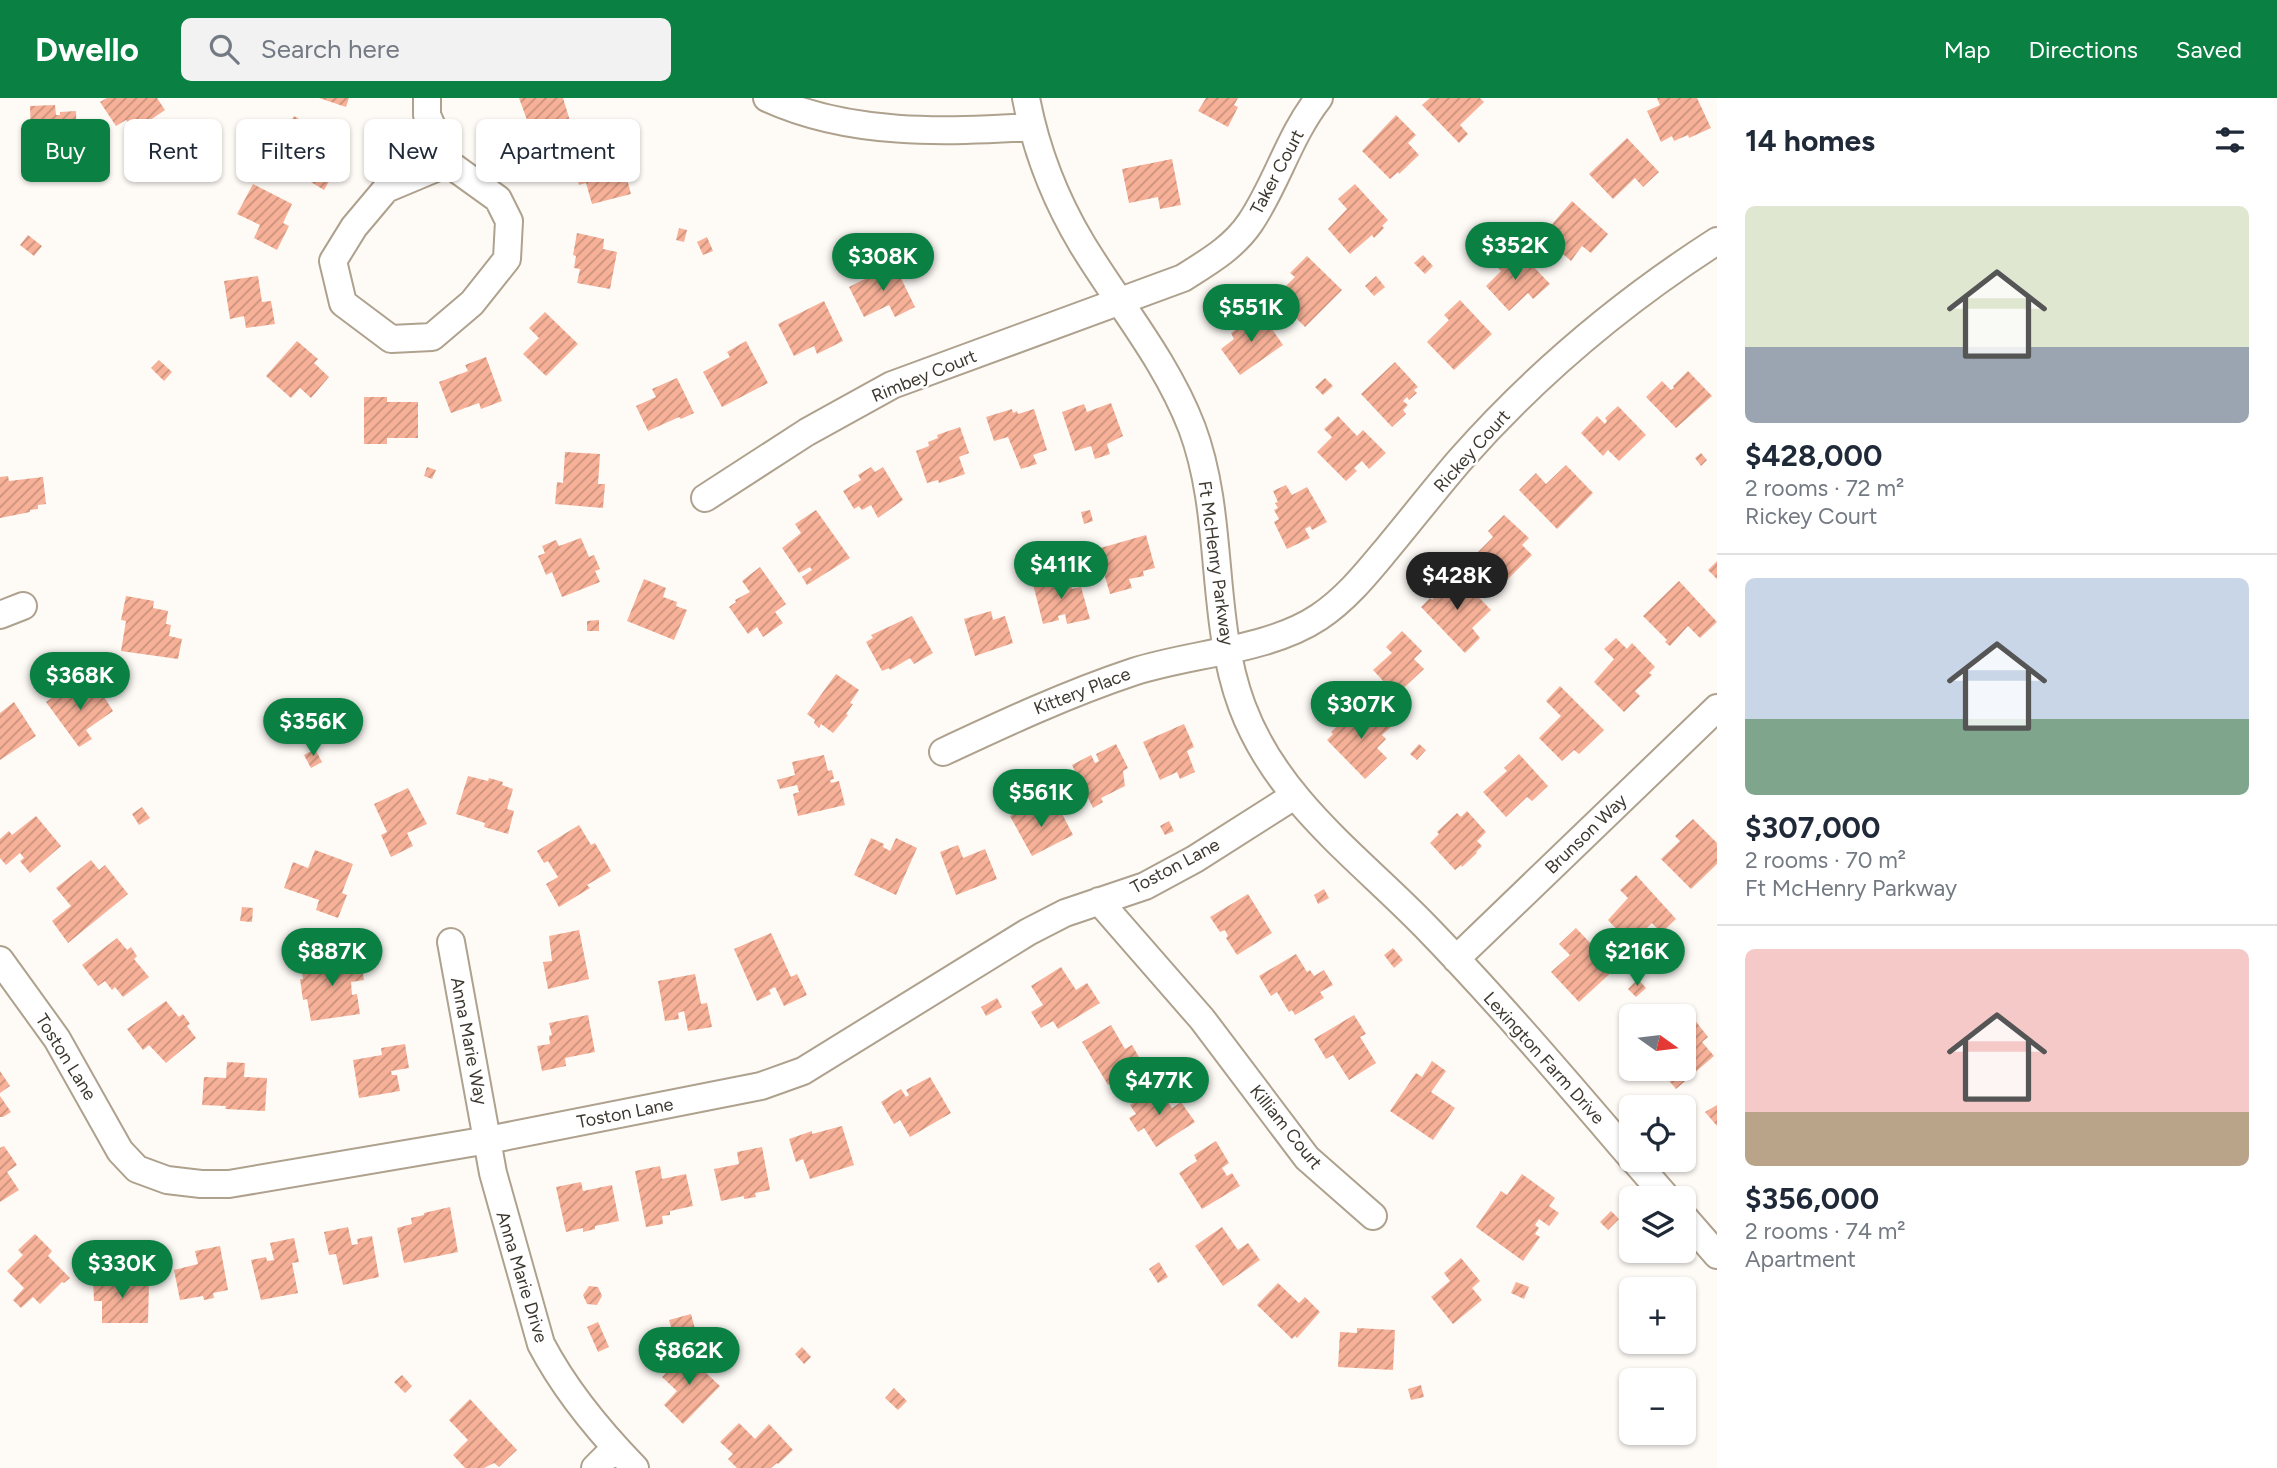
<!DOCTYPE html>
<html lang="en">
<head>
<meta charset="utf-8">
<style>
  :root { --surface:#fff; --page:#f2f2f3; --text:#1f2937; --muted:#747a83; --line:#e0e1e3; --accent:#0b8043 }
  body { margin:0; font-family:Figtree,sans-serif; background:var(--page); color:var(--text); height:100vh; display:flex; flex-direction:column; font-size:26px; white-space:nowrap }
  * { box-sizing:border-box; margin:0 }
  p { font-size:23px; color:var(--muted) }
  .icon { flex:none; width:38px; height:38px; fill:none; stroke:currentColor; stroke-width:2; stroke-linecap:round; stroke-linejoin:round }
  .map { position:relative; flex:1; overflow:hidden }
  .side { display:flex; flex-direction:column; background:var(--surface); width:560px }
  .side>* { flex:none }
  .hud { position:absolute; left:21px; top:21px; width:665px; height:63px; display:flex; gap:14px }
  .needle { width:46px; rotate:104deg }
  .buttons { position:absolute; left:1619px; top:906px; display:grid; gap:14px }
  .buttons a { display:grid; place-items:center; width:77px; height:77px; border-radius:10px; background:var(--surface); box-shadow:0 2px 5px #0004; font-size:35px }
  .price { position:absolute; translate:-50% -60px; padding:0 16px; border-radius:24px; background:var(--accent); color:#fff; font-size:23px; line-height:46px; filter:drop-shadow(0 2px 4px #0008) }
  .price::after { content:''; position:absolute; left:50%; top:42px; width:21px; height:16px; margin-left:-10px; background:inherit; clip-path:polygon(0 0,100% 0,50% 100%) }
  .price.selected { background:#222; color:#fff }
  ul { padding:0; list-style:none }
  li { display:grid; align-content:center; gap:14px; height:371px; padding:0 28px }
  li+li { border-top:2px solid var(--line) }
  li span { display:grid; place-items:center; height:217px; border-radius:10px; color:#555 }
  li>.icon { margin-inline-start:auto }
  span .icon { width:126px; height:126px; fill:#fffc; stroke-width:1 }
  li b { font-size:30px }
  h2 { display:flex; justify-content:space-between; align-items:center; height:84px; padding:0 28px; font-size:30px }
  .pill { padding:0 24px; border-radius:10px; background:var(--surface); box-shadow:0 2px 5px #0004; font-size:24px; line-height:63px }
  .pill.selected { background:var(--accent); color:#fff }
  header { display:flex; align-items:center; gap:42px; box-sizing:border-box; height:98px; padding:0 35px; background:var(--accent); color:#fff }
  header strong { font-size:33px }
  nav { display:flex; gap:38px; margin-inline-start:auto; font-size:24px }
  .search { width:490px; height:63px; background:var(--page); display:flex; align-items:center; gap:18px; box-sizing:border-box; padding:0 24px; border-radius:10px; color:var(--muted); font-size:26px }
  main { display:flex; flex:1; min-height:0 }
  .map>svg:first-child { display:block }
  .building { fill:url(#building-hatch) }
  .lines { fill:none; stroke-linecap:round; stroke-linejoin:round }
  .minor-casing { stroke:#aea18d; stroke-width:30 }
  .minor { stroke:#fff; stroke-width:26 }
  .labels { text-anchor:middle; stroke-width:5; stroke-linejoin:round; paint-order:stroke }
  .street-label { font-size:18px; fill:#3d3830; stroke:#fff }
</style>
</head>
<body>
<header>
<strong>Dwello</strong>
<div class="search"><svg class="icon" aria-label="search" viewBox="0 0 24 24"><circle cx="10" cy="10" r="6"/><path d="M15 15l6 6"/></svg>Search here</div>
<nav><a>Map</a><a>Directions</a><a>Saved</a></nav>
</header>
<main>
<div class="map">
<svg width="1717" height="1370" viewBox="0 0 1717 1370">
  <defs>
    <pattern id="building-hatch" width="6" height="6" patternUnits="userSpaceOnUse" patternTransform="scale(1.75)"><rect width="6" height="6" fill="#f7b198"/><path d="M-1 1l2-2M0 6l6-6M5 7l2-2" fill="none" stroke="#c9917c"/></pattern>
  </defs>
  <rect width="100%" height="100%" fill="#fefbf7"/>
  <path class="building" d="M107,0H157L165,12L134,33L126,22L116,28L100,4Z
    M319,0H349L346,9Z
    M519,0H563L573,33L535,44Z
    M1206,0H1238L1234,7L1238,9L1228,29L1198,13Z
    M1430,0H1480L1484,4L1460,27L1468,36L1459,45L1422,7Z
    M1657,0H1697L1711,30L1689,40L1688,37L1674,43L1672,38L1661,44L1647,13L1660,7Z
    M55,7L56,17H60V14L76,13L77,54H56L57,73L41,74L40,39H31L30,8Z
    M1396,17L1416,37L1408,45L1419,57L1399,76L1398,74L1390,81L1362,53Z
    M294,18L341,46L328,68L336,72L324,92L301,78L307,68L293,60L305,41L287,30Z
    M1627,40L1659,74L1643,89L1635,80L1613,101L1589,76Z
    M602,53L605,64L621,59L631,96L592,106L586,85L579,87L573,62Z
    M1172,61L1181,107L1160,111L1158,99L1129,105L1122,71Z
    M253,86L292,106L283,125L289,128L277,152L254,140L260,127L237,116Z
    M1355,86L1388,122L1382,128L1384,130L1374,140L1372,137L1350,156L1328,131L1347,111L1338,101Z
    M1572,103L1608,136L1591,155L1582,148L1571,163L1542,138Z
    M679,130L687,132L684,144L676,142Z
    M577,135L604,141L603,151L617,154L610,191L577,185L580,171L574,170L576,158L573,157Z
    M28,137L42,148L34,158L20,147Z
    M707,139L713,153L703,157L697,144Z
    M1504,152L1522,172L1530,165L1550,186L1533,201L1528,195L1509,213L1486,188L1501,173L1492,163Z
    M1423,157L1433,168L1425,176L1414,165Z
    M1307,158L1342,192L1305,229L1275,199L1295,179L1290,175Z
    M894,166L915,209L895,219L889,207L864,219L849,189Z
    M258,178L262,204L271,203L275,226L246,230L244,218L230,221L224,183Z
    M1376,178L1385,189L1374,198L1365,188Z
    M1460,202L1492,236L1454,272L1427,244L1449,222L1444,217Z
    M824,203L843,243L817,256L814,248L794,258L778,226Z
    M545,214L578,246L546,278L523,256L539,240L529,230Z
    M1260,214L1283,247L1240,277L1221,251L1234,241L1231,235Z
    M297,243L318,261L314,265L329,279L311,300L300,290L291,300L266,278Z
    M746,243L768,285L722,309L703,274L730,259L727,254Z
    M486,259L502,303L481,311L479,305L451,315L439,284L468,273L465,267Z
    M159,262L172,274L164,283L151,270Z
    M1395,264L1418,289L1414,292L1417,295L1409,302L1407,299L1403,303L1408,307L1403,312L1406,316L1392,329L1361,296Z
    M1688,273L1712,298L1676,330L1646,299L1662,283L1671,292L1674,290L1673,288Z
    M677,280L694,315L681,321L679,319L648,333L636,308L656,299L652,291Z
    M1325,280L1333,288L1323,297L1315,289Z
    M364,299H387V304H418V340H387V346H364Z
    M1111,305L1123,338L1107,346L1110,356L1095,361L1091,348L1075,353L1062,314L1084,306L1087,314Z
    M1618,308L1646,337L1619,363L1608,352L1603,358L1581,335L1597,318L1605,326L1607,323L1605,320Z
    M1012,311L1013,315L1017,313L1018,316L1034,311L1047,352L1033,357L1037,366L1021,371L1008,339L994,343L986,319Z
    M1338,318L1357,338L1363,332L1386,355L1369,371L1362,363L1354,370L1357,373L1346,383L1317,354L1332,339L1324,331Z
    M960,329L969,355L959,359L965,376L939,385L938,382L927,385L916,353L929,348L928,344L938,340L937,337Z
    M565,354L600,356L598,386H605L603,410L555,406L557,384L563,385Z
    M1701,355L1707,362L1701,368L1695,360Z
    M1566,367L1593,395L1557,431L1519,392L1536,375L1546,386Z
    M427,369L436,372L432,381L424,378Z
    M871,369L875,374L883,369L903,402L878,420L871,407L862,412L859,408L854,411L843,393L861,382L858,377Z
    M8,378L9,383L43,379L46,406L38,407V411L30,412V414L0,420V379Z
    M1286,387L1292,397L1307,389L1327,424L1312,432L1310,428L1305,431L1310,440L1287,451L1274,424L1279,421L1274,412L1278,410L1275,405L1278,404L1273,393Z
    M816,412L850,460L807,487L802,479L812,472L810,469L799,475L782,450L801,435L795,426Z
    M1090,412L1093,423L1084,426L1081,414Z
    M1504,417L1529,440L1522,447L1532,457L1506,483L1477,455L1493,439L1488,433Z
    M1146,437L1155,470L1143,473L1144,478L1129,481L1132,490L1110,496L1097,451Z
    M581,440L589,459L594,457L600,471L595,473L600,484L562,499L552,474L546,477L538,458L545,455L542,448L556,442L559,448Z
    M1717,463V481L1708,472Z
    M760,469L786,506L775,514L783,525L763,539L757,529L748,536L729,509L736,504L735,502L750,494L742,483Z
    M1456,476L1491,512L1472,530L1480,540L1465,555L1421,509L1430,500L1432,502Z
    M1068,477L1072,491L1081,489L1090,521L1067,526L1065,516L1058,518L1059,522L1043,526L1033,486Z
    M644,481L666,490L663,499L677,504L676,508L687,512L674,542L627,523Z
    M1679,483L1717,524L1700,540L1688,528L1670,548L1665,544L1667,542L1643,518Z
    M126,498L154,503L153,510L168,513L166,526L171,527L169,538L182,541L178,561L121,553L126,523L121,522Z
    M991,513L993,522L1005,518L1013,545L975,558L964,521Z
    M912,518L933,555L914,566L910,560L890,572L889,570L882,573L866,544L873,540L871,537Z
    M599,522V533H587V523Z
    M1402,533L1422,553L1414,561L1424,571L1396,597L1373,572L1392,555L1386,549Z
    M1616,540L1627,551L1632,545L1655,569L1649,575L1652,577L1635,593L1640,598L1624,614L1594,584L1614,561L1604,551Z
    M836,576L859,592L850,605L853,606L846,616L848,617L833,635L821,626L819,630L814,625L815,622L807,616Z
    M96,586L113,613L86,632L92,641L79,649L46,604L68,589L75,600Z
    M1560,588L1604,632L1579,656L1574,652L1562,663L1539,640L1561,618L1546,603Z
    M14,604L36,638L0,662V615Z
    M1370,608L1391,629L1382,637L1386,641L1377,650L1387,660L1365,681L1327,642L1333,636L1331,634L1346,620L1348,621L1354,616L1358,620Z
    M1184,626L1194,649L1187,653L1195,674L1180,681L1177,674L1160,682L1143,644Z
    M1116,646L1128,670L1123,673L1125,688L1101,700L1103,704L1093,710L1072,667L1091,657L1095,665L1099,663L1096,656Z
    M1419,646L1426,652L1417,662L1410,656Z
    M315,651L322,664L311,670L304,657Z
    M1519,656L1548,688L1532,703L1527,699L1506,719L1483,694L1507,673L1504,670Z
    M824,657L828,673L832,672L834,681L830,682L831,685L839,683L845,707L798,718L793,696L799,694L797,687L780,691L777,682L795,677L792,664Z
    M468,678L488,683L489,680L503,684L502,687L513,691L507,711L514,713L508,736L484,729L485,725L456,716Z
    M408,690L427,726L407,735L413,748L391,759L381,737L387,734L374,706Z
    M1032,707L1039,719L1058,708L1073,737L1032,758L1010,718Z
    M142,709L150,720L139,727L132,716Z
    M1467,713L1486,734L1477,743L1482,748L1476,754L1477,755L1462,769L1461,767L1455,772L1430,745L1439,736L1437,734L1457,715L1461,719Z
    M36,718L61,748L30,775L20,763L24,760L20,755L6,767L0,760V741L9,733L12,737Z
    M1693,721L1717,745V766L1691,791L1661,761L1680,743L1675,738Z
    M1169,723L1174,733L1165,737L1160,728Z
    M579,727L591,747L595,745L611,773L587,787L590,790L559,809L546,786L558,779L548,763L544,765L537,753Z
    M871,740L884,746L883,749L890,753L896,740L917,750L896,797L854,777Z
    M958,747L963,760L985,751L997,781L956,797L940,754Z
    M315,752L353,766L342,795L347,797L338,820L316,812L319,802L284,790L293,764L308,770Z
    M91,762L99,772L105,767L128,796L68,845L52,823L71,808L56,790Z
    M1636,777L1676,821L1661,835L1652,825L1630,846L1608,822L1628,800L1620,792Z
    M1324,791L1329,800L1318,806L1314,797Z
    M1248,796L1272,835L1237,857L1226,840L1228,838L1225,832L1220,834L1210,819Z
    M242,809L253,810L252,824L240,823Z
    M1576,830L1615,871L1579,904L1551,874L1570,857L1559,846Z
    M579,832L589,881L548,891L543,864L552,863L549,838Z
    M771,835L791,879L797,876L807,897L784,908L775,889L769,892L771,896L757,903L734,851Z
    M117,840L127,852L131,849L137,858L134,861L149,879L123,899L115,889L112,892L105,883L98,888L82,867Z
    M1393,850L1403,862L1394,870L1384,857Z
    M1296,856L1307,874L1310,872L1314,878L1324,872L1333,887L1320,894L1324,900L1295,917L1292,912L1289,914L1277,894L1271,898L1259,878Z
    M360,858L364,882L351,884L352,897L357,896L360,916L311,923L307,901L303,902L300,881H303L301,868Z
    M1061,869L1076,892L1087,885L1100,905L1058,931L1053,923L1041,930L1031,914L1043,907L1031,888Z
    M695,876L701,906L707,905L712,929L688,933L684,913L678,915L679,921L665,923L658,883Z
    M1638,881L1646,890L1636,899L1628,891Z
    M997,900L1002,909L986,918L981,909Z
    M166,903L179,919L183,916L190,926L187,928L196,940L166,965L149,947L143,952L127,931Z
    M588,917L595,954L565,960L566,968L542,973L537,948L550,946L549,938L552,937L549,925Z
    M1354,917L1366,936L1360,939L1376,965L1349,982L1333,957L1326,961L1314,941Z
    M1694,921L1708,939L1702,944L1714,958L1676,991L1661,973L1684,971V924L1686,927Z
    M1111,927L1125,951L1132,947L1143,966L1108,987L1082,944Z
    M405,946L409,970L391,973L392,977H397L400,993L359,1000L353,962L382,957L381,950Z
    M1432,963L1446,973L1431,994L1455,1010L1433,1042L1390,1013L1416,975L1422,979Z
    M227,964L245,965L244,979L267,980L265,1013L225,1011L226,1008L202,1007L204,979L226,980Z
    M0,973L10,988L0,995Z
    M930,979L951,1015L910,1039L900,1022L894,1026L881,1004L901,991L906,999L909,997L906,992Z
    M1157,988L1172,1010L1181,1004L1195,1024L1156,1049L1144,1030L1138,1034L1129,1020L1136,1016L1130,1007Z
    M0,998L11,1014L3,1019H0Z
    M1717,1007V1028L1705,1014Z
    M842,1028L854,1067L810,1081L803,1061L796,1064L789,1041L812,1033V1036Z
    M1216,1043L1229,1065L1222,1070L1227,1078L1232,1075L1240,1088L1202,1111L1179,1075L1197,1063L1194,1057Z
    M4,1048L17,1067L7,1074L19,1092L0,1104V1050Z
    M762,1049L770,1092L755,1095L756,1099L744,1101V1098L721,1103L714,1071L739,1066L737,1054Z
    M660,1068L662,1081L686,1076L693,1108L670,1113V1117L662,1118L663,1126L646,1129L635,1073Z
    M1522,1076L1555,1100L1549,1108L1559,1115L1549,1128L1539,1121L1535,1127L1539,1130L1535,1136L1540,1139L1523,1163L1476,1129L1501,1093L1507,1097Z
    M581,1084L583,1093L612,1087L619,1123L595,1128V1131L583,1134V1130L566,1134L556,1089Z
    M450,1109L458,1154L404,1165L397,1130L412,1126L411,1120L424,1117V1115Z
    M1611,1113L1619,1121L1608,1132L1600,1124Z
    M348,1129L352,1147L358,1146L357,1141L372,1138L379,1179L343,1187L336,1156L329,1157L324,1134Z
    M1222,1129L1238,1152L1248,1145L1260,1162L1223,1188L1195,1148Z
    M35,1136L52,1153L48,1158L70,1180L64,1185L62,1184L40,1206L33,1199L21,1210L13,1202L24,1190L7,1173L23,1157L18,1152Z
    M294,1140L299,1164L292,1165L298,1195L261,1202L251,1162L266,1159L267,1163L274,1162L270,1145Z
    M220,1148L228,1192L213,1195L214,1200L204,1202L203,1198L180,1202L174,1172L198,1166L195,1153Z
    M1461,1160L1480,1183L1472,1190L1482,1202L1453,1226L1431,1199L1450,1183L1444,1175Z
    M1159,1164L1168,1179L1158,1185L1149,1171Z
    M118,1179V1184H149L148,1225H102V1203H94L93,1180Z
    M1516,1184L1529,1189L1524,1201L1511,1195Z
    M1278,1185L1299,1205L1305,1199L1320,1214L1297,1240L1295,1238L1292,1241L1257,1207Z
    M589,1188L598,1189L602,1198L597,1207L587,1206L583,1197Z
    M691,1216L695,1231L673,1236L669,1222Z
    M598,1224L609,1249L598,1254L587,1229Z
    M1357,1230L1395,1232L1393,1272L1338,1269L1340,1234L1357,1235Z
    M802,1249L811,1259L804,1266L795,1256Z
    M687,1254L695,1262L697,1259L710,1272L706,1275L720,1288L683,1326L664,1307L677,1293L662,1279Z
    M402,1277L412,1288L405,1295L394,1284Z
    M1421,1287L1424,1299L1411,1302L1408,1291Z
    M894,1290L907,1303L898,1312L885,1300Z
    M470,1301L517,1352L499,1369L494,1365L484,1370H465L453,1357L468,1342L449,1322Z
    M739,1325L755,1341L769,1326L793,1352L778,1366L777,1365L771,1370H737L728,1361L733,1356L720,1344Z"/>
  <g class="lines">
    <defs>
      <path id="minor" d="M427,0V17L448,65
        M767,0C850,38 943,34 1032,29
        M1026,0C1036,52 1055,101 1082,146C1119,207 1166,262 1192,330C1225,418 1209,519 1242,608C1277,702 1358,759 1425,828C1497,902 1564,981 1631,1059
        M448,65L498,101L509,123L507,161L472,205L432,239L391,241L343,205L333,163L354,129L386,91Z
        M705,400L807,334L892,287L1183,180C1208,164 1233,150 1250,125C1277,85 1289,38 1319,0
        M0,517L23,508
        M943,654C1005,625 1067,596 1133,574C1191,555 1268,553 1319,519C1346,501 1366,476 1386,452C1411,422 1435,391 1460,362C1535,277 1622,204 1717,143
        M1099,803L1202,921L1307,1060L1373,1118
        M451,844L493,1075L541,1246C565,1292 598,1332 635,1370
        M1456,861L1717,610
        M0,862L57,941L120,1053L137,1071L167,1082L201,1086H229L488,1042L761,988L803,973L1028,834L1065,815L1145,788L1195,761L1294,698
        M1634,1062L1668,1101
        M1684,1119L1717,1157
        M595,1370L615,1350"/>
    </defs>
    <use href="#minor" class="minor-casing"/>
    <use href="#minor" class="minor"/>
  </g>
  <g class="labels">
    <g class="street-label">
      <text transform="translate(1277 74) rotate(-62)" y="6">Taker Court</text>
      <text transform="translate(924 278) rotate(-22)" y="6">Rimbey Court</text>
      <text transform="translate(1472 353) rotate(-48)" y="6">Rickey Court</text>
      <text transform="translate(1216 465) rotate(82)" y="6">Ft McHenry Parkway</text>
      <text transform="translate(1082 593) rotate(-21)" y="6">Kittery Place</text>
      <text transform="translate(1586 736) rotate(-44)" y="6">Brunson Way</text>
      <text transform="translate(1175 768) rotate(-28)" y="6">Toston Lane</text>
      <text transform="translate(469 943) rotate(79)" y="6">Anna Marie Way</text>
      <text transform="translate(66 959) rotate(58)" y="6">Toston Lane</text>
      <text transform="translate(1544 960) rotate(48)" y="6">Lexington Farm Drive</text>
      <text transform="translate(625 1015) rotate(-11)" y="6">Toston Lane</text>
      <text transform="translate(1286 1029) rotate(51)" y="6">Killiam Court</text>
      <text transform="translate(522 1179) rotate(73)" y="6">Anna Marie Drive</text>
    </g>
  </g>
</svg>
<div class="buttons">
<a><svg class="needle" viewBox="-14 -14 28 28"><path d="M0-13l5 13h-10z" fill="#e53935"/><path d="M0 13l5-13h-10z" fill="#747a83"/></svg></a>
<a><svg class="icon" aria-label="locate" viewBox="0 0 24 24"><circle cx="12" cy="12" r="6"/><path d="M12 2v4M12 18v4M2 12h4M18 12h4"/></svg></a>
<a><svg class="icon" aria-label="layers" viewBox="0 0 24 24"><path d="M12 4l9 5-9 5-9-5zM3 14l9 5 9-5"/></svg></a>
<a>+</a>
<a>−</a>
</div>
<b class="price" style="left:1515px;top:184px">$352K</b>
<b class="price" style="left:883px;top:195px">$308K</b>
<b class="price" style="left:1251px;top:246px">$551K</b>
<b class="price" style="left:1061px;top:503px">$411K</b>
<b class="price selected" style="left:1457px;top:514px">$428K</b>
<b class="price" style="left:80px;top:614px">$368K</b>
<b class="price" style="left:1361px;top:643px">$307K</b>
<b class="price" style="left:313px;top:660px">$356K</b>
<b class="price" style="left:1041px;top:731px">$561K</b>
<b class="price" style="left:332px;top:890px">$887K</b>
<b class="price" style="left:1637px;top:890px">$216K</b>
<b class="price" style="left:1159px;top:1019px">$477K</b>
<b class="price" style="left:122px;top:1202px">$330K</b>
<b class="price" style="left:689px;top:1289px">$862K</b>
<div class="hud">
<a class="pill selected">Buy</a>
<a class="pill">Rent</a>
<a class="pill">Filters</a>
<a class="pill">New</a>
<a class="pill">Apartment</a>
</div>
</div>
<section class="side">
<h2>14 homes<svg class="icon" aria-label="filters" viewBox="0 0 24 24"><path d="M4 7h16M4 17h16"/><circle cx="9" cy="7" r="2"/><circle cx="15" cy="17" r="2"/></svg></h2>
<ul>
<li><span style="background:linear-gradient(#dfe7d0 65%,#9aa5b1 0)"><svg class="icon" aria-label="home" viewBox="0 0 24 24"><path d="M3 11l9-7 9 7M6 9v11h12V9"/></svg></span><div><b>$428,000</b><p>2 rooms · 72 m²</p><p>Rickey Court</p></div></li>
<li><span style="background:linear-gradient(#c9d6e8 65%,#7fa58c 0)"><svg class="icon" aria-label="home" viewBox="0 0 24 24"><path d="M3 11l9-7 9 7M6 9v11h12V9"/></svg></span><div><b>$307,000</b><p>2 rooms · 70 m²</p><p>Ft McHenry Parkway</p></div></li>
<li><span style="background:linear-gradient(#f6c9c9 75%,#b9a48a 0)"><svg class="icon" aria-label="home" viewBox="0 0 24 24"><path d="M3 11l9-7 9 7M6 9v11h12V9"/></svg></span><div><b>$356,000</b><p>2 rooms · 74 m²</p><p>Apartment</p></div></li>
</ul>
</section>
</main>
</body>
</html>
